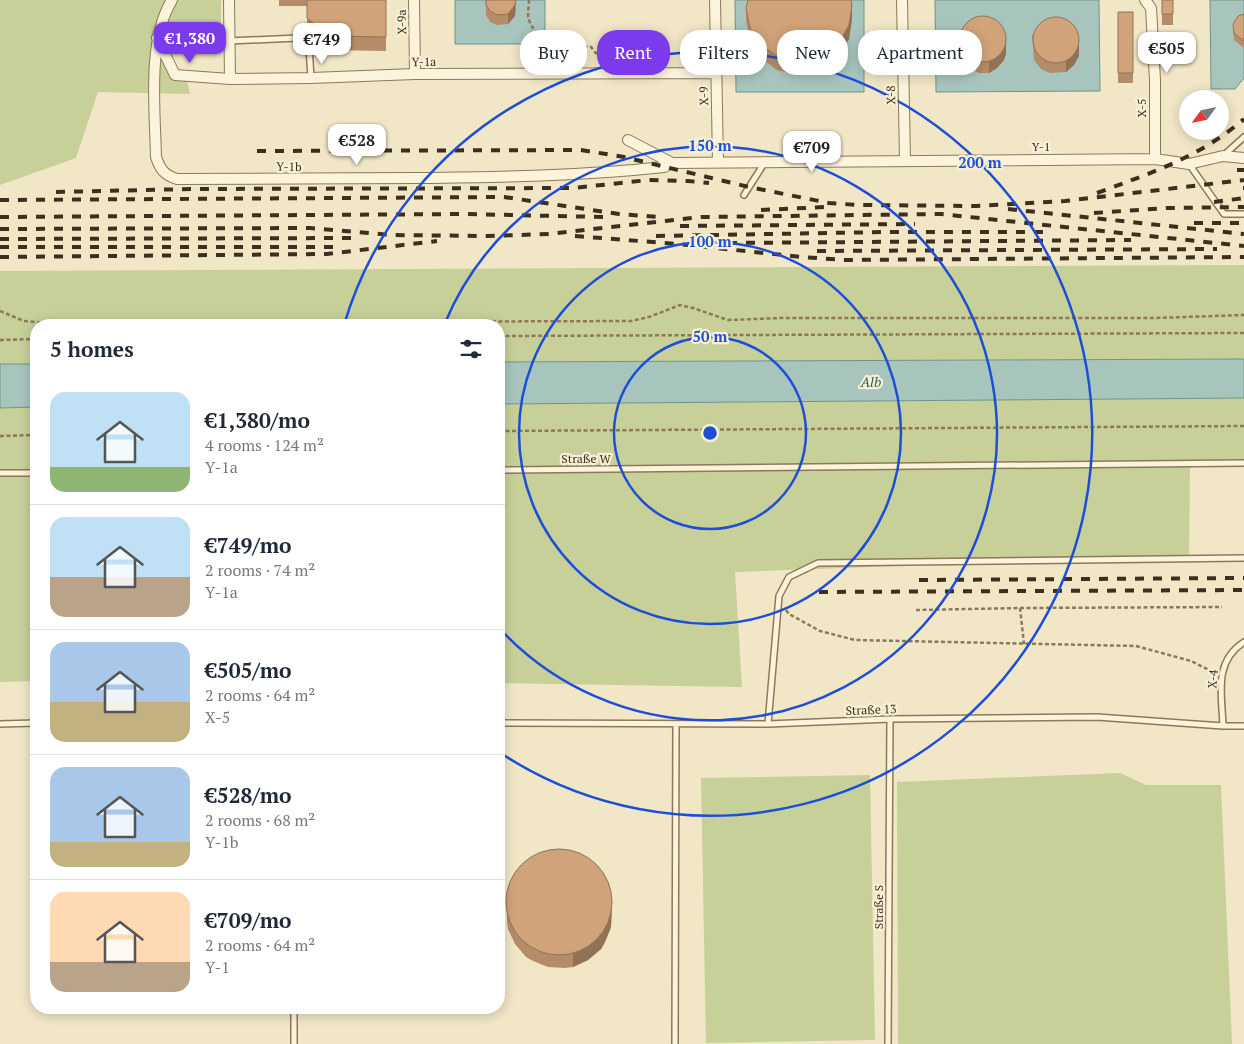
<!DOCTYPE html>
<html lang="en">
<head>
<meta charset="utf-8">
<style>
  :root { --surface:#fff; --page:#f6f6f7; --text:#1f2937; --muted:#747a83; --line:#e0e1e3; --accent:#7c3aed }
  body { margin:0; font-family:"PT Serif",serif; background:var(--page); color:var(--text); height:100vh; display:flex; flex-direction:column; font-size:19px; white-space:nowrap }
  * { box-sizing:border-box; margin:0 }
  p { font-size:16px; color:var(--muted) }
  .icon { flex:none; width:28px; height:28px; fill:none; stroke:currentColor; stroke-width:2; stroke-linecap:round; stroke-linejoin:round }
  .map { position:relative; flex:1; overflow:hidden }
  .drawer { position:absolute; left:30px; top:319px; width:475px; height:695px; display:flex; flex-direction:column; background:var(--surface); border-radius:20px; box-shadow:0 2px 12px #0003 }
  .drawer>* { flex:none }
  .guide { position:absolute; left:520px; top:30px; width:475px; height:45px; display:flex; gap:10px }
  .needle { width:32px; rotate:237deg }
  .tools { position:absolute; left:1179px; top:90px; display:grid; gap:10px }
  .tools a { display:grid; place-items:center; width:50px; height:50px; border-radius:50%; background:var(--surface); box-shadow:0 2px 12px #0003; font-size:25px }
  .price { position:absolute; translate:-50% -42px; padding:0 11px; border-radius:10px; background:#fff; color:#222; font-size:16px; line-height:32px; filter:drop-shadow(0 1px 2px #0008) }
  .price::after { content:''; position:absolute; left:50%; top:30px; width:15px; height:11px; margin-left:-8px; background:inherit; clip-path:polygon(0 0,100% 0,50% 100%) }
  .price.selected { background:var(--accent); color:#fff }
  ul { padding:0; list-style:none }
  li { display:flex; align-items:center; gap:15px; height:125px; padding:0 20px }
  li+li { border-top:1px solid var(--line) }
  li span { display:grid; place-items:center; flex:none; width:140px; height:100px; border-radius:15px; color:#555 }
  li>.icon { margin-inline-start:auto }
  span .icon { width:60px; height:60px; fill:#fffc; stroke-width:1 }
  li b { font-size:21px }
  h2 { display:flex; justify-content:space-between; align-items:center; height:60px; padding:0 20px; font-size:21px }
  .tag { padding:0 18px; border-radius:20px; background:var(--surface); box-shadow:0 2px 12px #0003; font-size:18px; line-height:45px }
  .tag.selected { background:var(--accent); color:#fff }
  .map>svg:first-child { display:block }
  .green { fill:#c7d099 }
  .water { fill:#a8c5bd; stroke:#6d948c }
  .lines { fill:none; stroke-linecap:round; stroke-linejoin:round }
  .lane-casing { stroke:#8e785a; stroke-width:8 }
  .street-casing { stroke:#8e785a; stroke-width:12 }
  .path { stroke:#8e785a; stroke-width:2.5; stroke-dasharray:4 2.5; stroke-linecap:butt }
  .lane { stroke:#fbf3da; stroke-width:5 }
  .street { stroke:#fbf3da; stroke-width:10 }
  .rail { stroke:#3d2f1f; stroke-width:4; stroke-dasharray:9 9; stroke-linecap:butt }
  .wall { fill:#b48c69 }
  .shaded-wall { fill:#927255 }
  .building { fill:#d1a37a; stroke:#927255 }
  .ring { fill:none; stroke:#1d4ed8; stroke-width:2.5 }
  .labels { text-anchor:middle; stroke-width:4.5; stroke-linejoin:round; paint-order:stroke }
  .street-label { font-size:12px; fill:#3d2f1f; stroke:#f8f0d6 }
  .water-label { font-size:14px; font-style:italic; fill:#2d5e5d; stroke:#f8f0d6 }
  .centre { fill:#1d4ed8; stroke:#f8f0d6; stroke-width:2.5 }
  .ring-label { font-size:15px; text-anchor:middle; font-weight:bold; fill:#1d4ed8; stroke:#f8f0d6; stroke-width:4.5; stroke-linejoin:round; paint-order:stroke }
</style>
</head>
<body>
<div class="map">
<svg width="1244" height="1044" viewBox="0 0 1244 1044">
  <rect width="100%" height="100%" fill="#f1e6c6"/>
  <path class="green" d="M0,0H221V33L166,38L169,74L187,81L190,94L98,92L76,158L0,185Z
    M1244,265V359L499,362V325H36V364H0V271Z
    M1244,398V466L1190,467L1189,555L735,572L742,687L499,683V404Z
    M36,407V681L0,682V408Z
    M1120,773L1146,785H1221L1232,1044H898L897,782Z
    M870,775L875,1040L706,1043L701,778Z"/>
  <path class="water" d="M455,0H545V44H455Z
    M735,0H864V92H736Z
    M935,0H1099L1100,91L936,92Z
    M1210,0H1244V78L1235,89H1211Z
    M1244,359V398L499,404V362Z
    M0,364H36V407L0,408Z"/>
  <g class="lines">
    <defs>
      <path id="lane" d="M229,41L298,38L309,47L311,78
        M1224,155L1244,137
        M1189,164L1224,214H1244
        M744,195L765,162
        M499,470L1244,463
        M0,473H36
        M499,723L768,724L890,719L1097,717L1223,726H1244
        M0,724L36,723
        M768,724L779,596L789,577L818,563L1244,558
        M1223,726C1222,695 1213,662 1244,642
        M294,1008V1044
        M675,1044L676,724
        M888,1044L890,719"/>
      <path id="street" d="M172,0C147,40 155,110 156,157C160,169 164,175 177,179C257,179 337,178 417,178C500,177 582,176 664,167L672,163
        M229,0L230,79
        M414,0L415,74
        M715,0L718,162
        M902,0L905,160
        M1145,0L1151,8L1155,80V159
        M157,38L175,75L230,79L311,78L415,74L716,73
        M628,140L672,163L1155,159L1189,164L1223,156L1244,158"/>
    </defs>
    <use href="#lane" class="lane-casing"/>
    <use href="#street" class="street-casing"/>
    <path class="path" d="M529,0C529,6 527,15 529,20C538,46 568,44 591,47L604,63
      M0,311L24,321L47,323L631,321L649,317L680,305L693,308L728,320L781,318H1155L1244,315
      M499,336L1244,333
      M0,340L36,339
      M499,431L1244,426
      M0,436L36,435
      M1020,608L1222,607
      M786,610L789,614L820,631L855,640L1136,646L1191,661L1215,673
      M916,610L1020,608L1024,644"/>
    <use href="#lane" class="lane"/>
    <use href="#street" class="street"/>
    <path class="rail" d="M257,151L581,150L624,157L749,187L829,203L858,205L976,206L1065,201L1244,180
      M1237,170H1244
      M1243,188H1244
      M56,192L191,189L573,188L649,180L688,181L709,183
      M1097,193C1151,173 1200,157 1244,119
      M0,200L504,197L619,214L659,217
      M1214,202L1244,198
      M1008,209L1244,234
      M761,210L826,207
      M1094,213L1166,208L1244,207
      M0,217L463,214L604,217
      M1194,223H1244
      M680,226L915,224
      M0,229L310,228L391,235L487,236L549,234L701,217L941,214L1244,246
      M575,236L678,244L802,257L845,260L1244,257
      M656,236L885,232H1049
      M0,239L354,238
      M728,243L1131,240
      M0,247H339
      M817,251L1217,249
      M0,257L327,254L437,241
      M919,580L1244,578
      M819,592L1244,590"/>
  </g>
  <path class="wall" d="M279,0H386V51L329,50L307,32V6H279Z
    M486,0L516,8L515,16L508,24L497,25L490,22L486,15Z
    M1162,0H1173V25H1162Z
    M746,8L852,19L849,39L839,57L829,65L817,72L797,75L777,70L761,58L750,41L746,21Z
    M1118,12H1133V83H1118Z
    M1244,14V48L1234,40L1233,31V24Z
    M1032,34L1079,56L1074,65L1066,72L1050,73L1041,69L1034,60Z
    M959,38L1006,54L1004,60L997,68L989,73H979L966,66L960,58L959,48Z
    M507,907L612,910L611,927L605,942L601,949L588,960L573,967L565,968L548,967L533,961L526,957L515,944L508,929L507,921Z"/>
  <path class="shaded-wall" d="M516,0L515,16L508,24V14Z
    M852,5V19L849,39L839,57L829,65L817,72V58Z
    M1006,38V54L1004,60L997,68L989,73V62Z
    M1079,45V56L1074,65L1066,72V61Z
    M612,897L611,927L605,942L601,949L588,960L573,967V953Z"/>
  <path class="building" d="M307,0H386V37L329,36L307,18Z
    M486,0H516L515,5L508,14L497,15L490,11L486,5Z
    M748,0H851L852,5L849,25L839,43L829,52L817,58L797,61L777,56L761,45L750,28L746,8Z
    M1162,0H1173V14H1162Z
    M1118,12H1133V73H1118Z
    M1244,14V41L1234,33L1233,24L1238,16Z
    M960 39a23 23 0 1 1 46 0a23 23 0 1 1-46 0Z
    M1033 40a23 23 0 1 1 46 0a23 23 0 1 1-46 0Z
    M506 902a53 53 0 1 1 106 0a53 53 0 1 1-106 0Z"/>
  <g class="ring">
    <circle cx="710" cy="433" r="96"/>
    <circle cx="710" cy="433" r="191"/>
    <path d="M445 323A287 287 0 1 1 500 629"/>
    <path d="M344 325A382 382 0 1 1 499 752"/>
  </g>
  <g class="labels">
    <g class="street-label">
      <text transform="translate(402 22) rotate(-91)" y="4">X-9a</text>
      <text transform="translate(424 62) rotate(-1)" y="4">Y-1a</text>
      <text transform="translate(891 95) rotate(-91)" y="4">X-8</text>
      <text transform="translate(704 96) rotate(-91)" y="4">X-9</text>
      <text transform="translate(1142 108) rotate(-90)" y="4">X-5</text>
      <text x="1041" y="151">Y-1</text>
      <text transform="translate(289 167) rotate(1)" y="4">Y-1b</text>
      <text x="586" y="463">Straße W</text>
      <text transform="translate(1213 679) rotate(-86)" y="4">X-4</text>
      <text transform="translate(871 710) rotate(-2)" y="4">Straße 13</text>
      <text transform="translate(879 907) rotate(-90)" y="4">Straße S</text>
    </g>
    <g class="water-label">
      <text x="871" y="387">Alb</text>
    </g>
  </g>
  <circle cx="710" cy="433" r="8" class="centre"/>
  <g class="ring-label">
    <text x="710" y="151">150 m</text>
    <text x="980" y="168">200 m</text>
    <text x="710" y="247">100 m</text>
    <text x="710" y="342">50 m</text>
  </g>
</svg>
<div class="tools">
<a><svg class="needle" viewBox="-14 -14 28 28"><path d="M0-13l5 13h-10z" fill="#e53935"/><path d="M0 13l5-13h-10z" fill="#747a83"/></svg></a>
</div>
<b class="price selected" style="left:190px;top:64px">€1,380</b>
<b class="price" style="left:322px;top:65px">€749</b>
<b class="price" style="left:1167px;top:74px">€505</b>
<b class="price" style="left:357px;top:166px">€528</b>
<b class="price" style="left:812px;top:173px">€709</b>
<div class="guide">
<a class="tag">Buy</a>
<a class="tag selected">Rent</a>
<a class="tag">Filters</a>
<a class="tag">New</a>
<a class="tag">Apartment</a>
</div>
<section class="drawer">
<h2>5 homes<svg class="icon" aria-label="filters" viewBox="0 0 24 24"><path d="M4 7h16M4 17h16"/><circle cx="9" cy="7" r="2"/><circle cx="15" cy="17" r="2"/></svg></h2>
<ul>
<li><span style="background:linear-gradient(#bfe0f5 75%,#8fb573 0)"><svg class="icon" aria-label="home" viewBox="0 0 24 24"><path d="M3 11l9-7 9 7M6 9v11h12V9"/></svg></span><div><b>€1,380/mo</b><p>4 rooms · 124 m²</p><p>Y-1a</p></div></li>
<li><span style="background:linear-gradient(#bfe0f5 60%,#b9a48a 0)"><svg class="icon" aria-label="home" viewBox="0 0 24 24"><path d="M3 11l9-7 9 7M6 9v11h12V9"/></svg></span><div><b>€749/mo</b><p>2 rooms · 74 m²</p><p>Y-1a</p></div></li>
<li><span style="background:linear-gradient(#a9c7e8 60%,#c2b280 0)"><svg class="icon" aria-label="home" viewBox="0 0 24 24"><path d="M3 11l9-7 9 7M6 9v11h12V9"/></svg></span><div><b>€505/mo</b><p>2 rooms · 64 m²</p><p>X-5</p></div></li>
<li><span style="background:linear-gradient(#a9c7e8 75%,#c2b280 0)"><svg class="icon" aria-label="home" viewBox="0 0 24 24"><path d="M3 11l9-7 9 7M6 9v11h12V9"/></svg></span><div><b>€528/mo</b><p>2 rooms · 68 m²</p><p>Y-1b</p></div></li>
<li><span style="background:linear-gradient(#ffd9b3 70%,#b9a48a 0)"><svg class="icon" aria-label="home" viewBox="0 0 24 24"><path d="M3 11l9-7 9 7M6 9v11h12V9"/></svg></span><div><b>€709/mo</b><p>2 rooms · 64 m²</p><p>Y-1</p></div></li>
</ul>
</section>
</div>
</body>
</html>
